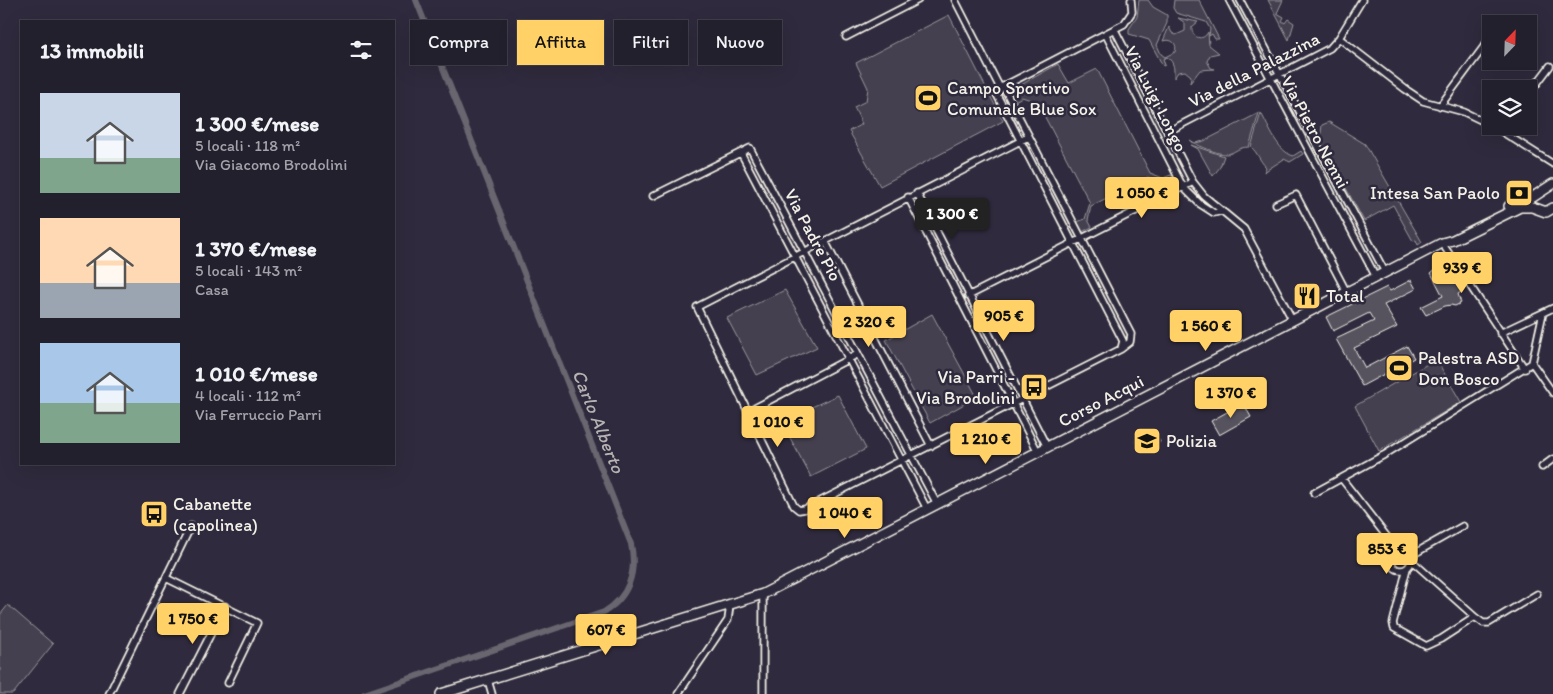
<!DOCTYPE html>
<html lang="it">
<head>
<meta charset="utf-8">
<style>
  :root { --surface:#23202e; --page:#2b2836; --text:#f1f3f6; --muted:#a3a3aa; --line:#403e4a; --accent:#ffd166 }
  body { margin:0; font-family:Itim,sans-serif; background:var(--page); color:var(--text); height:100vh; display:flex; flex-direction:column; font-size:19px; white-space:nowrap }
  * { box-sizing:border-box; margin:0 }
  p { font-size:16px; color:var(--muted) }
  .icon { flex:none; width:28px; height:28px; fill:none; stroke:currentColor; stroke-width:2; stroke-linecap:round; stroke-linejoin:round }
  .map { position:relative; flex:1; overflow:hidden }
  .drawer { position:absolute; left:20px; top:20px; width:375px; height:445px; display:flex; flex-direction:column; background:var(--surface); border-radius:0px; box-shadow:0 5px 20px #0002,0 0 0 1px var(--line) }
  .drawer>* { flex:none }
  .top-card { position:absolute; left:410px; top:20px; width:475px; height:45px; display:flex; gap:10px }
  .needle { width:32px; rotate:23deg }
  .fabs { position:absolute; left:1482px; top:15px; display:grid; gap:10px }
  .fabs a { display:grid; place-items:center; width:55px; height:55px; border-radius:0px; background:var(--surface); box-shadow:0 5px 20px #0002,0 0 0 1px var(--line); font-size:25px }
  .price { position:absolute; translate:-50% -42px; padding:0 11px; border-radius:5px; background:var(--accent); color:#111; font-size:16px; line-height:32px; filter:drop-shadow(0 1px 2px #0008) }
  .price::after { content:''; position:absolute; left:50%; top:30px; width:15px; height:11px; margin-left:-8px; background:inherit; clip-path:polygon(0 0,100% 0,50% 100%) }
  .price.active { background:#222; color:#fff }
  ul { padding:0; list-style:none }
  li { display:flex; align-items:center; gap:15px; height:125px; padding:0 20px }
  li span { display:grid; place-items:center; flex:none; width:140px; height:100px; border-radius:0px; color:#555 }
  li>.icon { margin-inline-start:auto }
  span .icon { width:60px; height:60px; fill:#fffc; stroke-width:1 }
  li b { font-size:21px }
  h2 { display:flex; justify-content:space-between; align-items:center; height:60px; padding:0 20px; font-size:21px }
  .chip { padding:0 18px; border-radius:0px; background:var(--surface); box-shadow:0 5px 20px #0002,0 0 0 1px var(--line); font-size:18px; line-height:45px }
  .chip.active { background:var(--accent); color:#111 }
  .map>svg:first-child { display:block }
  .green { fill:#454050; stroke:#9c989c }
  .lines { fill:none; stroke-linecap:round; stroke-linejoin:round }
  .canal { stroke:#6a6670; stroke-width:6 }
  .building { fill:#56525f; stroke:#f4f1e8 }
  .street-casing { stroke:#f4f1e8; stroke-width:9 }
  .secondary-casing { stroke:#f4f1e8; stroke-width:12 }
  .street { stroke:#2f2a3d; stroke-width:5.5 }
  .secondary { stroke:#2f2a3d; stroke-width:9 }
  .labels { text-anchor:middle; stroke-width:5; stroke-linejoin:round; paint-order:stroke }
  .street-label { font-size:18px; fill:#f4f1e8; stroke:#2f2a3d }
  .poi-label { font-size:18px; fill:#f4f1e8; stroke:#2f2a3d; text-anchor:start }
  .water-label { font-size:19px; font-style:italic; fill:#b6b2b2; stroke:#2f2a3d }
</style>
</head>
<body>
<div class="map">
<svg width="1553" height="694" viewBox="0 0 1553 694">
  <rect width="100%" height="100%" fill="#2f2a3d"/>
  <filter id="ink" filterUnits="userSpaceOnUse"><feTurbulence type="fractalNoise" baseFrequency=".02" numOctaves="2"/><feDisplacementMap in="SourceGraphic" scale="10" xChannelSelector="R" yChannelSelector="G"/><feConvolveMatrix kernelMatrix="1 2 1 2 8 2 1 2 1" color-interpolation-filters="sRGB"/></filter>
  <g filter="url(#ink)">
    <path class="green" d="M1139,0H1148L1153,7L1167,15V23L1157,45L1161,54L1165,57L1175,52C1178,44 1172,38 1163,41L1169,27L1172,33L1176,35L1185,31V23L1178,18L1198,22L1192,27C1191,38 1203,42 1208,32L1209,45L1219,53L1210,55L1207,61L1211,68L1215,69L1200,70L1190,83L1191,76L1185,71L1178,72L1174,78C1174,69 1175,63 1167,57L1163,59L1165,65L1163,66L1149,40L1129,34V29L1137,17Z
      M1174,0H1199L1219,39H1215L1212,34L1209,36L1210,29L1206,22L1176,13L1173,8Z
      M1268,0H1283L1277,13L1284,17L1282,21L1285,23L1288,19L1294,23L1289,40Z
      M949,15L1003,121L880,186L849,131L862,124L854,107L866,101L868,88L856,63Z
      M1058,64L1069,83L1097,69L1150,173L1163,178L1171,175L1176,184L1166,189L1162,182L1148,177L1091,206L1088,220L1092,227L1082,232L1077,222L1085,219L1090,203L1037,102L1022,97L1015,101L1010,91Z
      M1259,113L1249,147C1237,147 1234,154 1226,154C1216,154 1201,146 1191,142L1190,140L1195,143L1204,141Z
      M1261,113C1270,129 1277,150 1293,156L1301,151L1303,154L1290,162L1284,159L1264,172L1266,167C1259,160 1258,153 1251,147Z
      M1329,122L1365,144L1422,242L1418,245L1416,240L1413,241L1393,205L1364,221L1320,141L1322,125Z
      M1191,145L1224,156L1220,167L1213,176L1198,149Z
      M785,290L817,347L757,375L727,318Z
      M932,314L977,397L930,423L886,340Z
      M1436,359L1461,402L1379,451L1355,406Z
      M838,395L866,449L811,477L781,421Z
      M8,605L53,644L13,694H0V615Z"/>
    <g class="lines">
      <path class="canal" d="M364,694L604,612C629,597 637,572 631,544L416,0"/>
    </g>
    <path class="building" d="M1447,265L1461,292L1458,294L1461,303L1455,306L1451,305L1445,306L1426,315L1421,307L1443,296L1431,273L1438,267Z
      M1411,280L1416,289L1384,305L1397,327L1354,348L1365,368L1407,346L1414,358L1362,386L1336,339L1374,321L1369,313L1333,331L1326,317L1387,287L1390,291Z
      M1243,403L1251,417L1219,435L1211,421Z
      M1154,431L1160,442L1141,452L1135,441Z"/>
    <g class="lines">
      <defs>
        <path id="street" d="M955,0L1000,88
          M1229,0L1376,277
          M1240,0L1385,272
          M1501,24L1505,19
          M1115,30L1193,182L1204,196L1244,229L1293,321
          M1106,35L1183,187L1200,204L1214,213L1222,211
          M846,37L918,0
          M1339,38L1405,89L1423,101L1464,112L1491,125
          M1003,86L1131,334L1130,342L1121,349L805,509L799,510L794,506L697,307L1028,137
          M1529,94L1550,66
          M1440,106L1491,37
          M1493,126L1553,164
          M1167,132L1330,48L1339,38L1362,0
          M741,153L927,509
          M917,193L1047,447
          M653,196L750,148L937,504
          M908,197L1038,452
          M1276,204L1296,195L1347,293
          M825,241L931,446
          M1442,243L1525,369
          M968,296L1193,182
          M1500,333L1553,308
          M1121,349L1123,341L997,95L1000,88L1124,24L1132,12L1131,0
          M1532,363L1543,313
          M1532,363L1553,393
          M749,411L858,354
          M1542,467L1553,459
          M1342,479L1398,551
          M1314,493L1384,455L1532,363
          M1391 560a10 10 0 1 1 20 0a10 10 0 1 1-20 0Z
          M1410,556L1463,526
          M1407,568L1393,623L1394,628L1426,646L1441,639L1475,617L1411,560
          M166,578L257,623L228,683
          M763,594V694
          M1475,617L1483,623H1489L1537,594
          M488,680L492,694
          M109,694L191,526
          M180,694L225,606
          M678,694L728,620L730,605"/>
        <path id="secondary" d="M1509,206L1533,197L1553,184
          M441,694L763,594L1442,243L1453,240L1520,207H1532L1546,212L1553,208"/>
      </defs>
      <use href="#street" class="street-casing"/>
      <use href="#secondary" class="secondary-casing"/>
      <use href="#street" class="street"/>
      <use href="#secondary" class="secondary"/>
    </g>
  </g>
  <defs>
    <symbol id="stadium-square" viewBox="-11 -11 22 22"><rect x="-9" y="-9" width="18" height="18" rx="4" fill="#ffd166" stroke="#2f2a3d"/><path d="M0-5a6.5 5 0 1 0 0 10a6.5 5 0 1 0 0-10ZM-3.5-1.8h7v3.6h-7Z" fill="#111"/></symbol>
    <symbol id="bank-square" viewBox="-11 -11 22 22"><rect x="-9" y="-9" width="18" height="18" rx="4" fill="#ffd166" stroke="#2f2a3d"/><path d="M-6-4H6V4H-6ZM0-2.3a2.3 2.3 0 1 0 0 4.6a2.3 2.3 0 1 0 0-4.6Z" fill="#111"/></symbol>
    <symbol id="restaurant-square" viewBox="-11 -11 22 22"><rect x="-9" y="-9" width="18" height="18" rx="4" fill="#ffd166" stroke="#2f2a3d"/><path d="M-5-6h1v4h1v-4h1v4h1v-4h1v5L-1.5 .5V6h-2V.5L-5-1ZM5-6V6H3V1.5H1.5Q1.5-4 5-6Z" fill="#111"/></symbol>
    <symbol id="bus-square" viewBox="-11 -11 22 22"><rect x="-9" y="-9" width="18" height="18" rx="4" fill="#ffd166" stroke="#2f2a3d"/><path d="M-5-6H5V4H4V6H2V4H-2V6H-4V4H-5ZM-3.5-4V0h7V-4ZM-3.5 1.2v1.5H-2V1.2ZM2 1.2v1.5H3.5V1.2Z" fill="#111"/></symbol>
    <symbol id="school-square" viewBox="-11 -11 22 22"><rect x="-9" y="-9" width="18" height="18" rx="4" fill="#ffd166" stroke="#2f2a3d"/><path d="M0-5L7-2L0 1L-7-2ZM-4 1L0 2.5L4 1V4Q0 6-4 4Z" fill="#111"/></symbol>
  </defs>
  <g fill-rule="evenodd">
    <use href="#stadium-square" x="912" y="82" width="32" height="32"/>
    <use href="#bank-square" x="1503" y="177" width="32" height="32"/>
    <use href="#restaurant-square" x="1291" y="280" width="32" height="32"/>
    <use href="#stadium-square" x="1383" y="352" width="32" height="32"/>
    <use href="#bus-square" x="1018" y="371" width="32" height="32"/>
    <use href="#school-square" x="1131" y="425" width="32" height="32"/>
    <use href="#bus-square" x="138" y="498" width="32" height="32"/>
  </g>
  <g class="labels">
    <g class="street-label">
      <text transform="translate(1254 70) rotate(-27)" y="6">Via della Palazzina</text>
      <text transform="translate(1156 99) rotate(63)" y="6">Via Luigi Longo</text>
      <text transform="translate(1315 132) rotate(62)" y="6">Via Pietro Nenni</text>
      <text transform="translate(813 235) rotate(62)" y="6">Via Padre Pio</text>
      <text transform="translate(1101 401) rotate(-27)" y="6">Corso Acqui</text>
    </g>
    <g class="poi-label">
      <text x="947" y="94">Campo Sportivo<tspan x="947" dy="21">Comunale Blue Sox</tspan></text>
      <text x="1500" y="199" text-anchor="end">Intesa San Paolo</text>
      <text x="1326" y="302">Total</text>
      <text x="1418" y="364">Palestra ASD<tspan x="1418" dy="21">Don Bosco</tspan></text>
      <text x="1015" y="383" text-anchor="end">Via Parri -<tspan x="1015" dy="21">Via Brodolini</tspan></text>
      <text x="1166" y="447">Polizia</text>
      <text x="173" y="510">Cabanette<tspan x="173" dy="21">(capolinea)</tspan></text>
    </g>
    <g class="water-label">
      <text transform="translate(599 421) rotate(68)" y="7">Carlo Alberto</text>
    </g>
  </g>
</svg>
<div class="fabs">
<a><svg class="needle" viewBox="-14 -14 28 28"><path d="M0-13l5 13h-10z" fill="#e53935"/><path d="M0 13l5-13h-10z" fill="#a3a3aa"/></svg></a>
<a><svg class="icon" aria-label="layers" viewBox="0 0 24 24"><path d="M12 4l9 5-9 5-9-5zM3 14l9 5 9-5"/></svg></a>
</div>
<b class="price" style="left:1142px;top:219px">1 050 €</b>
<b class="price active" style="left:952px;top:240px">1 300 €</b>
<b class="price" style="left:1462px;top:294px">939 €</b>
<b class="price" style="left:1004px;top:342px">905 €</b>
<b class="price" style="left:869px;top:348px">2 320 €</b>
<b class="price" style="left:1206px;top:352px">1 560 €</b>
<b class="price" style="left:1231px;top:419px">1 370 €</b>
<b class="price" style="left:778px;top:448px">1 010 €</b>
<b class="price" style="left:986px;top:465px">1 210 €</b>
<b class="price" style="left:845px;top:539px">1 040 €</b>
<b class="price" style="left:1387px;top:575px">853 €</b>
<b class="price" style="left:193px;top:645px">1 750 €</b>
<b class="price" style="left:606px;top:656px">607 €</b>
<div class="top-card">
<a class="chip">Compra</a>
<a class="chip active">Affitta</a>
<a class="chip">Filtri</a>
<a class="chip">Nuovo</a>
</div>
<section class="drawer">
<h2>13 immobili<svg class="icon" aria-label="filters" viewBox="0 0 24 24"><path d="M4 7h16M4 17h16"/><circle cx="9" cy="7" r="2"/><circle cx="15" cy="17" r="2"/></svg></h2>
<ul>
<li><span style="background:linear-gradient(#c9d6e8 65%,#7fa58c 0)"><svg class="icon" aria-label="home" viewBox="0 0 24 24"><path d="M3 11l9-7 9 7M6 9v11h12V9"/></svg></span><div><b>1 300 €/mese</b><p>5 locali · 118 m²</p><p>Via Giacomo Brodolini</p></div></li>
<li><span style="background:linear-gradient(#ffd9b3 65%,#9aa5b1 0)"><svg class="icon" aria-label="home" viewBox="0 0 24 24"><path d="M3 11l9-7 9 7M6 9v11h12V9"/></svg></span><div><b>1 370 €/mese</b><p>5 locali · 143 m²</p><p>Casa</p></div></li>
<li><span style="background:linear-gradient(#a9c7e8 60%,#7fa58c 0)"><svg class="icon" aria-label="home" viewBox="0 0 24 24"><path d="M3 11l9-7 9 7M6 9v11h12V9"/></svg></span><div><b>1 010 €/mese</b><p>4 locali · 112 m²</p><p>Via Ferruccio Parri</p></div></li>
</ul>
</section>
</div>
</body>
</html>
